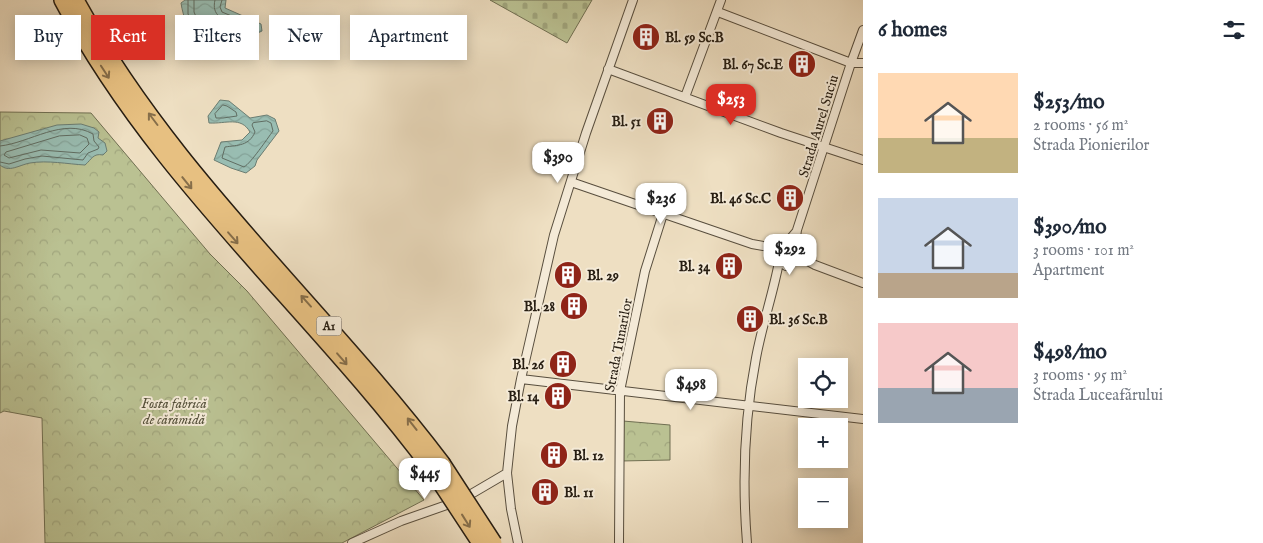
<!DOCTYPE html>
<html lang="en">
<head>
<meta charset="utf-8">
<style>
  :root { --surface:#fff; --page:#f2f2f3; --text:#1f2937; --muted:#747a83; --accent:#d93025 }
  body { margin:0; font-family:"IM FELL English",serif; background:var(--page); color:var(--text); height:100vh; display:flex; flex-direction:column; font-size:19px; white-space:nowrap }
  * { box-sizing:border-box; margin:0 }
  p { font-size:16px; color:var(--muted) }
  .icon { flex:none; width:28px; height:28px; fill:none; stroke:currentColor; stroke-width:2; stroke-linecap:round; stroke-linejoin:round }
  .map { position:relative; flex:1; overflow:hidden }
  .side { display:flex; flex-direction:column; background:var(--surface); width:400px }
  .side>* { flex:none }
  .guide { position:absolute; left:15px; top:15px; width:475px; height:45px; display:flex; gap:10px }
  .tools { position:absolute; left:798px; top:358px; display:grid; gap:10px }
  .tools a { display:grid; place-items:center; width:50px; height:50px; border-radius:0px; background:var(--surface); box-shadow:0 2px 12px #0003; font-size:25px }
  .price { position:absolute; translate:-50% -42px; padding:0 11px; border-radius:10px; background:#fff; color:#222; font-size:16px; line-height:32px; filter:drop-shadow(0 1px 2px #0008) }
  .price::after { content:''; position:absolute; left:50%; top:30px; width:15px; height:11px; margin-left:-8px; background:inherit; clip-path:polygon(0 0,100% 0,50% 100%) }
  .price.selected { background:var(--accent); color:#fff }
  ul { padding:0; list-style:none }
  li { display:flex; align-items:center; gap:15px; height:125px; padding:0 15px }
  li span { display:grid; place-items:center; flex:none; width:140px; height:100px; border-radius:0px; color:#555 }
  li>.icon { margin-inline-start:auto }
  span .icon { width:60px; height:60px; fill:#fffc; stroke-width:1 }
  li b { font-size:21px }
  h2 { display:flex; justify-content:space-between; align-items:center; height:60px; padding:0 15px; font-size:21px }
  .pill { padding:0 18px; border-radius:0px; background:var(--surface); box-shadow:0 2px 12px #0003; font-size:18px; line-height:45px }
  .pill.selected { background:var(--accent); color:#fff }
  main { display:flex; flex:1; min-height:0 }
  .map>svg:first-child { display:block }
  .cemetery { fill:url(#cemetery-stones); stroke:#706f52 }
  .park { fill:url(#park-crowns); stroke:#706f52 }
  .water { fill:url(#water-waves); stroke:#6b7d72 }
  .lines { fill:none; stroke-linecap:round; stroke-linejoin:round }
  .shore { stroke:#606d62; stroke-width:1 }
  .street-casing { stroke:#584e3e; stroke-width:10 }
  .highway-casing { stroke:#261d12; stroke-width:18 }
  .street { stroke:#f4ead7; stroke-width:8 }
  .highway { stroke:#e7c081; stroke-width:15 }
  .highway-bridge-casing { stroke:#261d12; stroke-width:18; stroke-linecap:butt }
  .highway-bridge { stroke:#e7c081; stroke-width:15 }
  .oneway { stroke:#866e4a }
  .labels { text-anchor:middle; stroke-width:4; stroke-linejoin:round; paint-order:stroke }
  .shield { fill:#f4ead7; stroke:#645a4d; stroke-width:1 }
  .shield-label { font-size:12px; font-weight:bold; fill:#261d12 }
  .poi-label { font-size:14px; font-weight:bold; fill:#261d12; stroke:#f4ead7; text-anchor:end }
  .street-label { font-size:14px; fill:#261d12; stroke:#f4ead7 }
  .park-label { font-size:14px; font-style:italic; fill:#524e38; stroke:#f4ead7 }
</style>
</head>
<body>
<main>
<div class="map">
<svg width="863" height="543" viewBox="0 0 863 543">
  <defs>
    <pattern id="cemetery-stones" width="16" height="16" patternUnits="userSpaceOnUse" patternTransform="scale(1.25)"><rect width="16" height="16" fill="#bac192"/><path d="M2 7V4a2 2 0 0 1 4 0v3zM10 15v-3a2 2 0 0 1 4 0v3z" fill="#a0a57d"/></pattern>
    <pattern id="park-crowns" width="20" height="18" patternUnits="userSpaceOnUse" patternTransform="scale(1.25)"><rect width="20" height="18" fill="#bac192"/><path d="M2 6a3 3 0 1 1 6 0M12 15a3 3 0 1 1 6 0" fill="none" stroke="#a0a57d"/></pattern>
    <pattern id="water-waves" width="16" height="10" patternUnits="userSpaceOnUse" patternTransform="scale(1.25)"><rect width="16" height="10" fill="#99bdb2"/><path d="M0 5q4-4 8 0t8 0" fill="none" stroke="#84a298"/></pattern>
  </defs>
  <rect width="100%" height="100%" fill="#eedfc2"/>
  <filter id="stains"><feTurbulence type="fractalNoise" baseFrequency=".004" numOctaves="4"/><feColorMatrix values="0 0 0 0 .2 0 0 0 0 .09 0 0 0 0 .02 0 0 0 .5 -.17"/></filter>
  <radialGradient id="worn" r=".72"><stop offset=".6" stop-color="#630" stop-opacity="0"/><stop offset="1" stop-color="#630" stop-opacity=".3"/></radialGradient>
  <path class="cemetery" d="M490,0H592L567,43Z"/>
  <path class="park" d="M0,112L91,113L210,254L247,291L424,500L342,543H45L42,418L4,411L0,413Z
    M623,421L670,425V460L621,461Z"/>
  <path class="water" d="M185,0H226L225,8L261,24L262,31C246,39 234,40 216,40L207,46L195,45C190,31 183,18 181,3Z
    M220,100L229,101L250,118L267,115L275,119L279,131L257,160L255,166L246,173L231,168L214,160L221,142L242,140L250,132C241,116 226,124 209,123L208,116Z
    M81,124L94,128L99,132L98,138L105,143L107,151L103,155C93,153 92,159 85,165C67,164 48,160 30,163C19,165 9,173 0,165V141L57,125Z"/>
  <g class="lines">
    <path class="shore" d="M188,0V14L194,25L199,41H206L215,35H233L248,33L254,29L253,25L222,12L220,7L222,0
      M194,0V12L203,33L215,28L235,29V25C223,19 211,16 215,0
      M223,105L227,106L236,112L237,116L223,118H216L215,114Z
      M267,121L271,123L273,131C267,139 251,163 244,167L222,158L225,147C238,145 249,146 255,132L252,125L253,123Z
      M80,135L87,138L89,144L80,153L41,150L9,158L4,155L6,152L59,136Z
      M0,146C30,143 63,117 93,134L94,141L99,147L98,149L88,153L83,160L42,156L25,159L9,164L0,162"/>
    <defs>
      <path id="street" d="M718,12L851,63H863
        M608,69L781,133L863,160
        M685,97L721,0
        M571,182L752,244L780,249
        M785,247L791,248L795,254V261L786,266L778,260L777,254L796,232
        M794,251L797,230L851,63L863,30
        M795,254L815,265L863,283
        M521,379L863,419
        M352,543L401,521L461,500L507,473
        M518,543L511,509L507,473L512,426L521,379L554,235L586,133L633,0
        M619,543L620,391L645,271L663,214
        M747,543C742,480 744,420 756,358C762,325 773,294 779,262"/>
      <path id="highway" d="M62,0C156,179 313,310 432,470
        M76,0C171,175 323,306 442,463"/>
    </defs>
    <use href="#street" class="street-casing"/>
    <use href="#highway" class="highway-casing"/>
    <use href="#street" class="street"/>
    <use href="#highway" class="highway"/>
    <defs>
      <path id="highway-bridge" d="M442,463L494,543
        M432,470L480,543"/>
    </defs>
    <use href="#highway-bridge" class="highway-bridge-casing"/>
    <use href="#highway-bridge" class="highway-bridge"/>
  </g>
  <defs><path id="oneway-shaft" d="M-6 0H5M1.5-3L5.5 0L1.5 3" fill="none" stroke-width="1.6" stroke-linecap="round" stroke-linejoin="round" transform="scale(1.25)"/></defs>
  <g class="oneway">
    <use href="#oneway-shaft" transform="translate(105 72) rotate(57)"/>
    <use href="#oneway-shaft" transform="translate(153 119) rotate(-127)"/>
    <use href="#oneway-shaft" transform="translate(187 183) rotate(51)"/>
    <use href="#oneway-shaft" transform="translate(233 238) rotate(49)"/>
    <use href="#oneway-shaft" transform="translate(306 301) rotate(-132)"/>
    <use href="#oneway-shaft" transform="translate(342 359) rotate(49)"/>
    <use href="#oneway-shaft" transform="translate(412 424) rotate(-128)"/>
    <use href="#oneway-shaft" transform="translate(466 521) rotate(58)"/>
  </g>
  <defs>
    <symbol id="building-disc" viewBox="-11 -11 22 22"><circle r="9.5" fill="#8f2418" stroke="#f4ead7"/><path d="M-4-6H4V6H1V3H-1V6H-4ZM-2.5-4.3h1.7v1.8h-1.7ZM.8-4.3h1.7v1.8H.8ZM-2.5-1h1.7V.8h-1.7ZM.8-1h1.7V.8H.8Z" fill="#fff"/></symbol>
  </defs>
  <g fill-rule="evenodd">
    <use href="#building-disc" x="630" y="21" width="32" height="32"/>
    <use href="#building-disc" x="786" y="48" width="32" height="32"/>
    <use href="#building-disc" x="644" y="105" width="32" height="32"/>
    <use href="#building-disc" x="774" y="182" width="32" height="32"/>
    <use href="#building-disc" x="713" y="250" width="32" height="32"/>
    <use href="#building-disc" x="552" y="259" width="32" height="32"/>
    <use href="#building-disc" x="558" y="290" width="32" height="32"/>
    <use href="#building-disc" x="734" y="303" width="32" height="32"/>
    <use href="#building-disc" x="547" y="348" width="32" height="32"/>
    <use href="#building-disc" x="542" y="380" width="32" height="32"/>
    <use href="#building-disc" x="538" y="439" width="32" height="32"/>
    <use href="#building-disc" x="529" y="476" width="32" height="32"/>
  </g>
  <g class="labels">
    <rect class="shield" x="316.5" y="316.5" width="25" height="19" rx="4"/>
    <g class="shield-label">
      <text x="329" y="330">A1</text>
    </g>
    <g class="poi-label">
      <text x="665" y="42" text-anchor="start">Bl. 59 Sc.B</text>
      <text x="783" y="69">Bl. 67 Sc.E</text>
      <text x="641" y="126">Bl. 51</text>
      <text x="771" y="203">Bl. 46 Sc.C</text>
      <text x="710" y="271">Bl. 34</text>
      <text x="587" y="280" text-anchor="start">Bl. 29</text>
      <text x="555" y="311">Bl. 28</text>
      <text x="769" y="324" text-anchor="start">Bl. 36 Sc.B</text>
      <text x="544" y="369">Bl. 26</text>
      <text x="539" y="401">Bl. 14</text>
      <text x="573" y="460" text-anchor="start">Bl. 12</text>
      <text x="564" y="497" text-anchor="start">Bl. 11</text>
    </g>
    <g class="street-label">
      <text transform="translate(818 126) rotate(-73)" y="5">Strada Aurel Suciu</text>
      <text transform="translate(618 345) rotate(-79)" y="5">Strada Tunarilor</text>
    </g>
    <g class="park-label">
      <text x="174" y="408">Fosta fabrică<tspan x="174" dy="16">de cărămidă</tspan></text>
    </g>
  </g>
  <rect width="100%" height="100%" filter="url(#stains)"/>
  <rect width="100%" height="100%" fill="url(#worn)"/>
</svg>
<div class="tools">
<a><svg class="icon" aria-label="locate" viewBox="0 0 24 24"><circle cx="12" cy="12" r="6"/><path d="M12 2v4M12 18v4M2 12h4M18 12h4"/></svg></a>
<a>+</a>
<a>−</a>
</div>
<b class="price selected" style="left:731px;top:126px">$253</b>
<b class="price" style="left:558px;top:184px">$390</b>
<b class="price" style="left:661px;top:225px">$236</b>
<b class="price" style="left:790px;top:276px">$292</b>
<b class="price" style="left:691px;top:411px">$498</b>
<b class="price" style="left:425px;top:500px">$445</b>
<div class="guide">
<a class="pill">Buy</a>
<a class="pill selected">Rent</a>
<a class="pill">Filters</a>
<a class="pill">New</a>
<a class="pill">Apartment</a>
</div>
</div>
<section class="side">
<h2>6 homes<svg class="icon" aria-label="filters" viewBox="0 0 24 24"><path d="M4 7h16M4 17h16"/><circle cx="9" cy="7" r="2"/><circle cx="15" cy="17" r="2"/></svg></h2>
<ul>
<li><span style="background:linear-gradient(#ffd9b3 65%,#c2b280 0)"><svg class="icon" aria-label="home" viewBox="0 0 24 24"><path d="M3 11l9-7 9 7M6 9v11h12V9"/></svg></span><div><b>$253/mo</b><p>2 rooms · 56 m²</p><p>Strada Pionierilor</p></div></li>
<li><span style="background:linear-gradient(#c9d6e8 75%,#b9a48a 0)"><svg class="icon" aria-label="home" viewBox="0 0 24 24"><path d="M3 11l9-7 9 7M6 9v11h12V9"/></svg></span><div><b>$390/mo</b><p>3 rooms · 101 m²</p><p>Apartment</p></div></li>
<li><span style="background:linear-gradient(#f6c9c9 65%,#9aa5b1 0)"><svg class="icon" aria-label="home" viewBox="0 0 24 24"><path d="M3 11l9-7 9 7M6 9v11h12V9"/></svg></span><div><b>$498/mo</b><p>3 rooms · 95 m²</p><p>Strada Luceafărului</p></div></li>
</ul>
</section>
</main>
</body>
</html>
